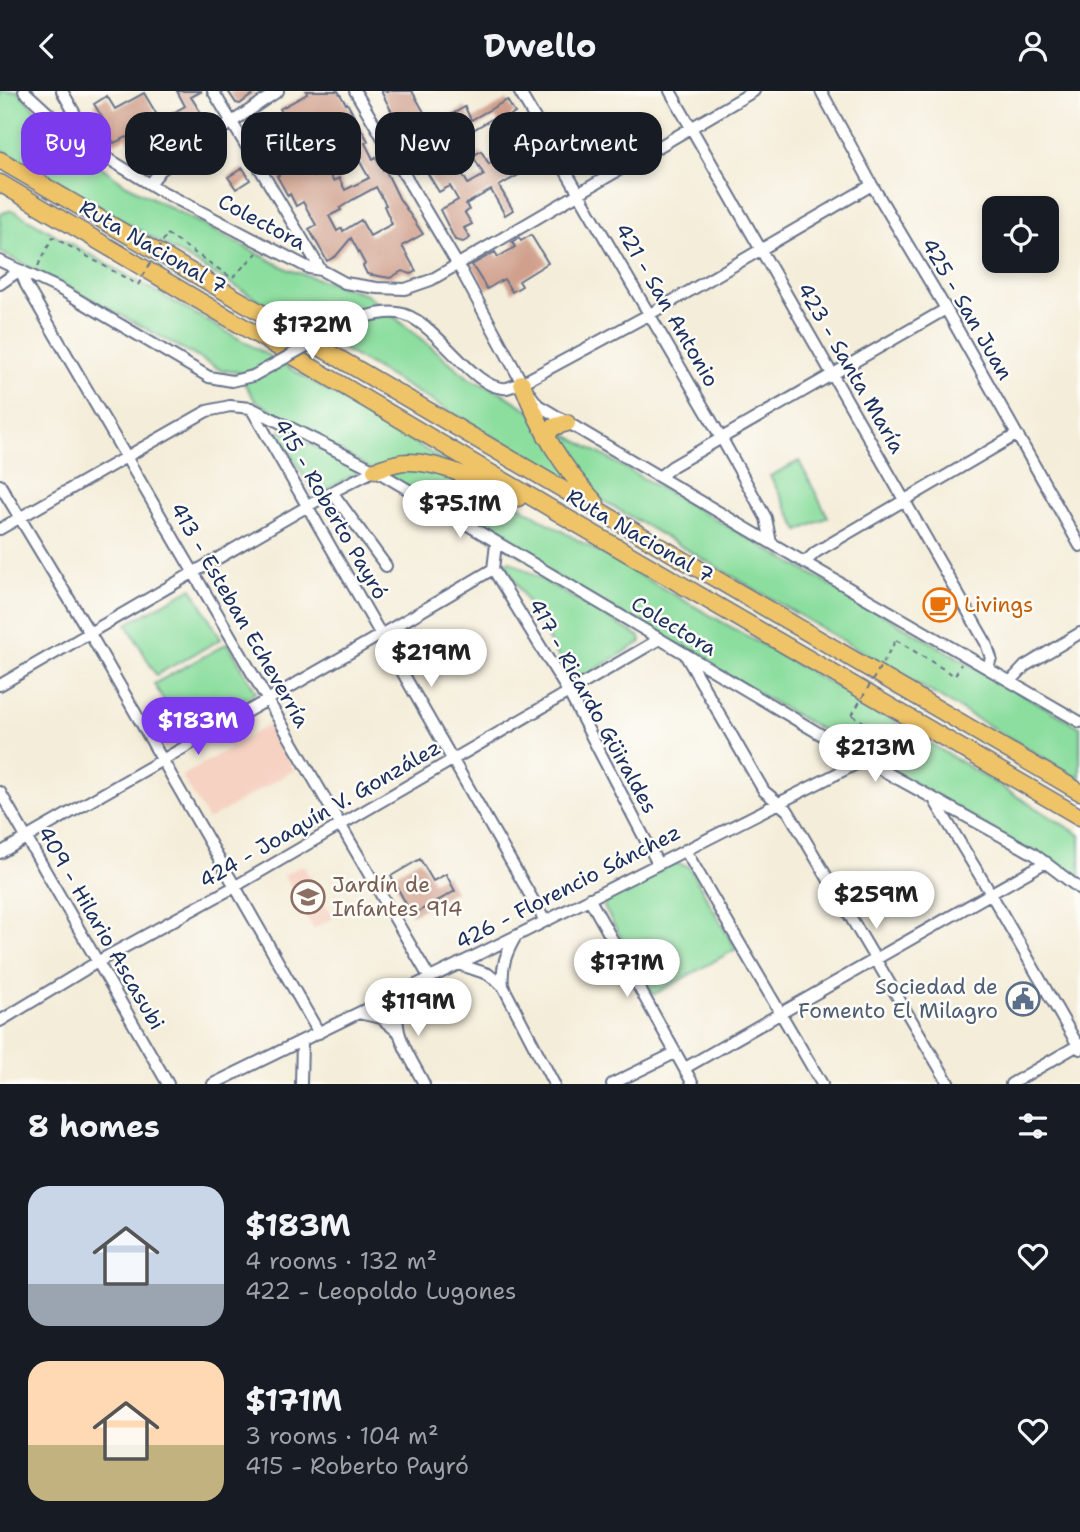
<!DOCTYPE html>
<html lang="en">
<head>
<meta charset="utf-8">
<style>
  :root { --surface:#171b24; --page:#242831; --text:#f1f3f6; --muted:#9ea1a6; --accent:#7c3aed }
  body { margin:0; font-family:"Shantell Sans",sans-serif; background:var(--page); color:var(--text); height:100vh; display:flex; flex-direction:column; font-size:26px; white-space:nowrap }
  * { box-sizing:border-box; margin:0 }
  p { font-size:23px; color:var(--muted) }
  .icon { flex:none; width:38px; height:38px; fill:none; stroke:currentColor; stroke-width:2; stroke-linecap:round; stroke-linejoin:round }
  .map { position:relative; height:993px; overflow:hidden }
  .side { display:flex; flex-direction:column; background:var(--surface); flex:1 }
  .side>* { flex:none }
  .guide { position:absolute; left:21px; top:21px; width:700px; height:63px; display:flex; gap:14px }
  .buttons { position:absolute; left:982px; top:105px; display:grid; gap:14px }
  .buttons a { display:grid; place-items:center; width:77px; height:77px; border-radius:14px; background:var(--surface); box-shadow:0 4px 10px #0003; font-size:35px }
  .price { position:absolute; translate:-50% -60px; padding:0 16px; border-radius:24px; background:#fff; color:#222; font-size:23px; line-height:46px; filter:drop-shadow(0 2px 4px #0008) }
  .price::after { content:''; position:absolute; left:50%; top:42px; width:21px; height:16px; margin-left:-10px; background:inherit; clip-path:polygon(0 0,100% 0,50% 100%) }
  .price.active { background:var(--accent); color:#fff }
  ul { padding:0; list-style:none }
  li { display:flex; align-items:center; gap:21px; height:175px; padding:0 28px }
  li span { display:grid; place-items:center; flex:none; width:196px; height:140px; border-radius:21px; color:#555 }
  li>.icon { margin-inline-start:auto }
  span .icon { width:84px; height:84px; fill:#fffc; stroke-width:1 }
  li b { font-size:30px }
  h2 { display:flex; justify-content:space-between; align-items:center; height:84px; padding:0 28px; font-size:30px }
  .chip { padding:0 24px; border-radius:21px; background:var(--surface); box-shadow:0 4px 10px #0003; font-size:24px; line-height:63px }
  .chip.active { background:var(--accent); color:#fff }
  header { display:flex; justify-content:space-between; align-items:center; height:91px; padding:0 28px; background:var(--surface); font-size:32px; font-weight:700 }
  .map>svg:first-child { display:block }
  .built { fill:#f6d2c3 }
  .green { fill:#8cde9f; stroke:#54867e; stroke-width:2 }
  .building { fill:#d0a08d; fill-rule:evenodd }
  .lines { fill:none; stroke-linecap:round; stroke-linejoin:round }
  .minor-casing { stroke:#677289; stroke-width:14 }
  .highway-casing { stroke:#677289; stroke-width:19 }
  .path { stroke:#677289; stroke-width:2; stroke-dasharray:5 5; stroke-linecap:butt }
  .minor { stroke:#fff; stroke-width:10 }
  .highway { stroke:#efc469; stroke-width:16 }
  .minor-bridge-casing { stroke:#677289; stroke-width:14; stroke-linecap:butt }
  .path-bridge { stroke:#677289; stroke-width:2; stroke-dasharray:5 5; stroke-linecap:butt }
  .minor-bridge { stroke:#fff; stroke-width:10 }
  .labels { text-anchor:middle; stroke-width:5; stroke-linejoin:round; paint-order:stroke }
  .street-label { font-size:21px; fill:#1b2f5e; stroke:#fdfcf7 }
  .food-label { font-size:21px; fill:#c56008; stroke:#fdfcf7; text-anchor:start }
  .education-label { font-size:21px; fill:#785e54; stroke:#fdfcf7; text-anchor:start }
  .service-label { font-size:21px; fill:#4e5e75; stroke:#fdfcf7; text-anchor:end }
</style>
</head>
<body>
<header><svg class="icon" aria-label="back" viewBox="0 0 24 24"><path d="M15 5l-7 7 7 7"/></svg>Dwello<svg class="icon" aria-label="person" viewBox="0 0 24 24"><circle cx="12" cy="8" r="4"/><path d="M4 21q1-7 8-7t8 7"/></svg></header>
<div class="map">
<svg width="1080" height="993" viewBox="0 0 1080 993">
  <rect width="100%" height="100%" fill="#fdfcf7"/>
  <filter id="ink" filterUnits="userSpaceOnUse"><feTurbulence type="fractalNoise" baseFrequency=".0143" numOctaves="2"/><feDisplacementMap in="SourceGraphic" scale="14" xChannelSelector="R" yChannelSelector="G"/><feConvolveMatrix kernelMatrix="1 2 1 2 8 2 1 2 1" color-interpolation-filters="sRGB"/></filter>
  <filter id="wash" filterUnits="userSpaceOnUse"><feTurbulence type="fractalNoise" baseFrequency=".00686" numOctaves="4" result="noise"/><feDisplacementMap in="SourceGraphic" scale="28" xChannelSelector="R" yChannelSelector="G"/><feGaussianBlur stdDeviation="1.57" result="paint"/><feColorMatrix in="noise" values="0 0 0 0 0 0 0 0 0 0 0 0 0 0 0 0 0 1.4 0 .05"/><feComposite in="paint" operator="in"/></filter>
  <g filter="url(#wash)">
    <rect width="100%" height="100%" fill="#f4edd9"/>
    <path class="built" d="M268,634L294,679L208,729L182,685Z
      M303,774L333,827L313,838L284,784Z"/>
    <path class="green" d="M0,0H18L63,48L125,93L289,179L366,203L470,288L502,302L567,344L1080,636V688L0,58Z
      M12,119L271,266L546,431L856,607L1080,744V792L946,711L293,333L255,309L237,281L221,279L108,217L0,161V123Z
      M281,339L357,376V382L316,405L282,349L280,344Z
      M799,370L828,426L799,440L770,385Z
      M510,470L640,546L641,551L573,592L505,472Z
      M192,497L221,548L156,584L127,533Z
      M228,552L256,601L182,642L154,593Z
      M675,772L689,776L736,858L653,904L604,816L606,807Z"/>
    <g id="blocks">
      <path class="building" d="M177,0H202L191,6L208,33L197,39L195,35L182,43L186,51L173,58L171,55L164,59L151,35L137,43L150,64L141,70L127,46L114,52L107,41L110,39L94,13L107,5L115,18L144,2L160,29L185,15Z
        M228,0H257L240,13L236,12Z
        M306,0H338L346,13L347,12L368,50L365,52L373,68L376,66L383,79L385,78L399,107L423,143L402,155L416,180L411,183L402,180L390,187L367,183L363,175L365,173L351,147L336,165L327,170L309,138L316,134L303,111L296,115L290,103L288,105L277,85L279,84L252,39L267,31L274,43L268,46L276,61L279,59L282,66L305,53L311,64L303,69L313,86L327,79L333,90L339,87L345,99L369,87L360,71L357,72L335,34L300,53L280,18L307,3ZM376,96L386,114L384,115L392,133L370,145L361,129L343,140L342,137L337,140L329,125L341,119L340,117L352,109Z
        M381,0H412L424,21L413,27L428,55L424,57L439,84L457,74L468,93L484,84L473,65L481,60L489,73L502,65L496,55L508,48L495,26L473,39L469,31L456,38L449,25L465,16L471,29L507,9L515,22L511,24L534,63L515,74L520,83L499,95L513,119L505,124L491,99L466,113L469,119L465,122L472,133L464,137L470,147L463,151L455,149L440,119L458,109L450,95L439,101L425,78L416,82L408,67L414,64Z
        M243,77L250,89L236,98L228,86Z
        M531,144L548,172L519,190L522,195L512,201L504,188L487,198L472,174L495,161L498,166L515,156L512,151L519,147L521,150Z
        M420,768L433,790L446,783L455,800L412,824L391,785Z"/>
    </g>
  </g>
  <g filter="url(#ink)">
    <use href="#blocks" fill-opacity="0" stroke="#677289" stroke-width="2"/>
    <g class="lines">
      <defs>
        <path id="minor" d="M24,0L60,33L89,56L163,101L309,177L321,179L345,192L377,197L405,198L431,189L754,0
          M62,0L83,37L89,56
          M213,0L321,179
          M355,0L462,181L522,292L538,314L771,452L1080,631
          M519,0L722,348L766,427L771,452
          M670,0L986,552L991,567L988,576
          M821,0L872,94L946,218L1080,455
          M150,93L161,79L278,0
          M0,170L58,197L209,286L232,290L253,285
          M20,179L26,194L429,886
          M0,193L20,179
          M355,228C368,225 384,220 398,222C435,226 472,301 507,297C511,296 517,293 522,292L650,223L872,94
          M251,317L545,830
          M659,386L673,375L946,218
          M0,394L89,541L319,942
          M332,401L386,475
          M0,438L207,320L230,315L251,317L375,379L864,669L1034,763L1080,798
          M805,471L816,461L1016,344
          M493,478L569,602L658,773
          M687,567L764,700L788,720L949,993
          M1011,590L1025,575L1080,542
          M0,594L332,401L375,379
          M0,701L168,993
          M933,707L991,803L1080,958
          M685,759L822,993
          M0,762C164,667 330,575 493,478L496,453
          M589,807L693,993
          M516,845C506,862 501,875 503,895L554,993
          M458,873L488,883L503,895
          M403,899C388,940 406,957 424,993
          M359,922L381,927L397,940
          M0,930L99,870L234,796L658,549
          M685,977L1046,771
          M213,993L516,845L864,669
          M301,993L302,951
          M612,993L675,962
          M1011,993L1080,953"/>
        <path id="highway" d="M0,69L1080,701
          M0,92L584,437L1080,726
          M522,292C540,339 561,375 596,412
          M546,346L553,336L567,332
          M375,379C385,376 396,371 407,371C442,370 486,394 518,407"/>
      </defs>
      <use href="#minor" class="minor-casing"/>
      <use href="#highway" class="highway-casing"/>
      <path class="path" d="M167,143L232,187L257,162
        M38,175L53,146L138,194
        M896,549L955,585L961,573
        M852,624L910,659L901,676"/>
      <use href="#minor" class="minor"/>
      <use href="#highway" class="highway"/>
      <defs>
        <path id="minor-bridge" d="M253,285L355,228"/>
      </defs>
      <use href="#minor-bridge" class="minor-bridge-casing"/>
      <path class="path-bridge" d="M138,194L167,143
        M852,624L896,549"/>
      <use href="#minor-bridge" class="minor-bridge"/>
    </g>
  </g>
  <defs>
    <symbol id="cafe-ring" viewBox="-11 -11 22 22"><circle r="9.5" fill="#fdfcf7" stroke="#e8710a" stroke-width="1.5"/><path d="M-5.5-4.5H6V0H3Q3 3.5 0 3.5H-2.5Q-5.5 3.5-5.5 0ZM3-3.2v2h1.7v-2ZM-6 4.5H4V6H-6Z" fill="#e8710a"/></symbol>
    <symbol id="school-ring" viewBox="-11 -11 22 22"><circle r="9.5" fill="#fdfcf7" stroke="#8d6e63" stroke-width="1.5"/><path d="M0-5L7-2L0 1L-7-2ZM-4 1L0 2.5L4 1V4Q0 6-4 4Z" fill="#8d6e63"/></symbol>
    <symbol id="civic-ring" viewBox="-11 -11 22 22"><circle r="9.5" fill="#fdfcf7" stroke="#5c6f8a" stroke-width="1.5"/><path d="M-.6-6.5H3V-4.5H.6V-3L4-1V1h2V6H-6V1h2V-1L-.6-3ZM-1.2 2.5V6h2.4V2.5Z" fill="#5c6f8a"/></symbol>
  </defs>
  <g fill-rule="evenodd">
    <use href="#cafe-ring" x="921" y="495" width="38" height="38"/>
    <use href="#school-ring" x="289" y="787" width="38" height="38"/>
    <use href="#civic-ring" x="1004" y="889" width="38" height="38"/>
  </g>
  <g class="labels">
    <g class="street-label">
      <text transform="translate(262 131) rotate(28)" y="7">Colectora</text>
      <text transform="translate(153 156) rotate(30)" y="7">Ruta Nacional 7</text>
      <text transform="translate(667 214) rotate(60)" y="7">421 - San Antonio</text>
      <text transform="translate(967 218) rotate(60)" y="7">425 - San Juan</text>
      <text transform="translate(851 277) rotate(60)" y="7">423 - Santa María</text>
      <text transform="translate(331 418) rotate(60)" y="7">415 - Roberto Payró</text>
      <text transform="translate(640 445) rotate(30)" y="7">Ruta Nacional 7</text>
      <text transform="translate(240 524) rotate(60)" y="7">413 - Esteban Echeverría</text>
      <text transform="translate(674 535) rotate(31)" y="7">Colectora</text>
      <text transform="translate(593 615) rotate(61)" y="7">417 - Ricardo Güiraldes</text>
      <text transform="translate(320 723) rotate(-30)" y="7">424 - Joaquín V. González</text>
      <text transform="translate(568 796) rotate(-27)" y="7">426 - Florencio Sánchez</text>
      <text transform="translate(101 837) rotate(60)" y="7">409 - Hilario Ascasubi</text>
    </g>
    <g class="food-label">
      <text x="964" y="521">Livings</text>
    </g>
    <g class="education-label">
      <text x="332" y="801">Jardín de<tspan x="332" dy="24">Infantes 914</tspan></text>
    </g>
    <g class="service-label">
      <text x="998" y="903">Sociedad de<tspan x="998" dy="24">Fomento El Milagro</tspan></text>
    </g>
  </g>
</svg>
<div class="buttons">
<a><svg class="icon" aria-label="locate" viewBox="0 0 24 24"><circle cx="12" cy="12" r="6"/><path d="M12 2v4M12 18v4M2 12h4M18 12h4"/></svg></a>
</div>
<b class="price" style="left:312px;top:270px">$172M</b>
<b class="price" style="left:460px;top:449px">$75.1M</b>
<b class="price" style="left:431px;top:598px">$219M</b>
<b class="price active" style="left:198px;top:666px">$183M</b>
<b class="price" style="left:875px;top:693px">$213M</b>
<b class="price" style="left:876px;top:840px">$259M</b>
<b class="price" style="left:627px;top:908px">$171M</b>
<b class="price" style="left:418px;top:947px">$119M</b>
<div class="guide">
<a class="chip active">Buy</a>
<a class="chip">Rent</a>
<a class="chip">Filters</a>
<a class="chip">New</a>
<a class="chip">Apartment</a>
</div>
</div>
<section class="side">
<h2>8 homes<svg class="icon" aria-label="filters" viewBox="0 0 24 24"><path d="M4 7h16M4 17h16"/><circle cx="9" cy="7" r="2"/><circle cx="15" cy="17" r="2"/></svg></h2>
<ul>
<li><span style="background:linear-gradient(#c9d6e8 70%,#9aa5b1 0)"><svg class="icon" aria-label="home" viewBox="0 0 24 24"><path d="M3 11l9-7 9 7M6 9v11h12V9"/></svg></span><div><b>$183M</b><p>4 rooms · 132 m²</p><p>422 - Leopoldo Lugones</p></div><svg class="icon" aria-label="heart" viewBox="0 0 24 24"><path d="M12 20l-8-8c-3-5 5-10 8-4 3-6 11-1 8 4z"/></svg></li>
<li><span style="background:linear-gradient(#ffd9b3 60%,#c2b280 0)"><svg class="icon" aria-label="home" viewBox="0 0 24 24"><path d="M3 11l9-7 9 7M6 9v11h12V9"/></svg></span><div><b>$171M</b><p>3 rooms · 104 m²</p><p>415 - Roberto Payró</p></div><svg class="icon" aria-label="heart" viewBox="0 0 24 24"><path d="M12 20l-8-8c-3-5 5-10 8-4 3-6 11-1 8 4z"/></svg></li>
</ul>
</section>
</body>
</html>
